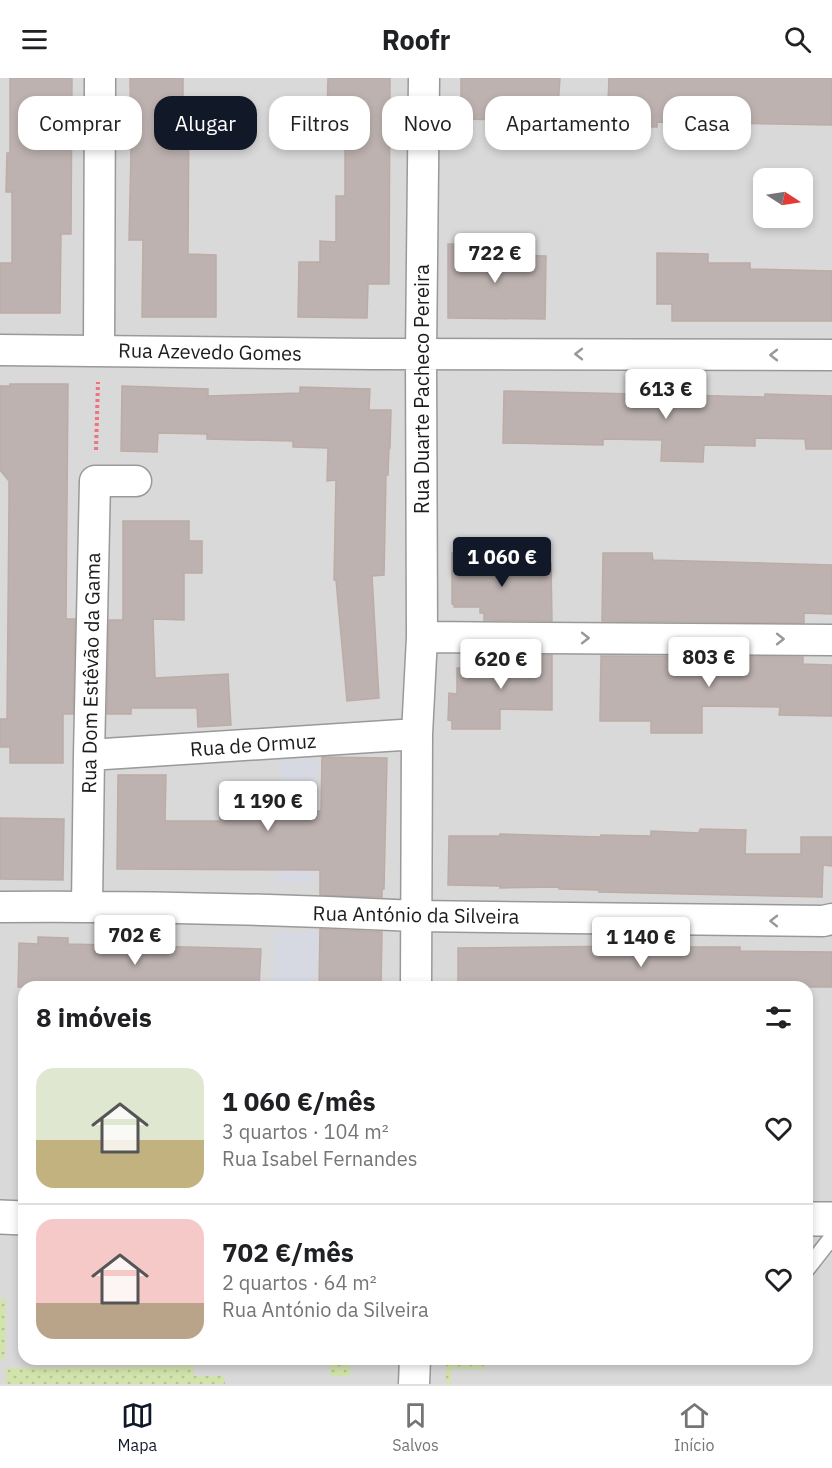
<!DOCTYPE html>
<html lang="pt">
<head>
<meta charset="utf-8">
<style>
  :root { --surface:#fff; --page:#f2f2f2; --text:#202124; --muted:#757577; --line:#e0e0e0; --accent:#111827 }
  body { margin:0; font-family:"IBM Plex Sans",sans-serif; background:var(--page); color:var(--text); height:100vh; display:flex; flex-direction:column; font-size:22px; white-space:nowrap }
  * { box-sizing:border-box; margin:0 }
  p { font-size:20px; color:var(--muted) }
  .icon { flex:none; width:33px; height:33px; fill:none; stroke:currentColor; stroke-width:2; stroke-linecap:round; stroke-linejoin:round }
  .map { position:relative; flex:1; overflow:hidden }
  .panel { position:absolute; left:18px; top:903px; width:795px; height:384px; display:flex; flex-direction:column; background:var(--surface); border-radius:18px; box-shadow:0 3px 9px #0003 }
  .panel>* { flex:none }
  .top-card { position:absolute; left:18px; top:18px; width:796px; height:54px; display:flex; gap:12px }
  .needle { width:39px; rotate:102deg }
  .buttons { position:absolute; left:753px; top:90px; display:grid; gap:12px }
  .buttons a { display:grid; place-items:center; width:60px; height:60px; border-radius:12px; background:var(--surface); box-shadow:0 3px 9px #0003; font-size:30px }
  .price { position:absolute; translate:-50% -51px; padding:0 14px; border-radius:6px; background:#fff; color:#222; font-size:20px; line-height:39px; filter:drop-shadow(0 2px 3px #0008) }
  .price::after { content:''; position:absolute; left:50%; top:36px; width:18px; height:14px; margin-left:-9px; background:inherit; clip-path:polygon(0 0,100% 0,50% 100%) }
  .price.selected { background:var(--accent); color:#fff }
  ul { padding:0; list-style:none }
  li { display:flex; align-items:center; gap:18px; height:150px; padding:0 18px }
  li+li { border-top:2px solid var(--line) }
  li span { display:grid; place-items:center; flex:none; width:168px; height:120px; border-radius:18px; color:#555 }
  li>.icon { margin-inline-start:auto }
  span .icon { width:72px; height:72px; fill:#fffc; stroke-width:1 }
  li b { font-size:26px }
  h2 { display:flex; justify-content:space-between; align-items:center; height:72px; padding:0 18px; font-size:26px }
  .chip { padding:0 21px; border-radius:18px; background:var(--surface); box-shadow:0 3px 9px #0003; font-size:21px; line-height:54px }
  .chip.selected { background:var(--accent); color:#fff }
  header { display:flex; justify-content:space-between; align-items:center; height:78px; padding:0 18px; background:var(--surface); font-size:27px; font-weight:700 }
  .dock { display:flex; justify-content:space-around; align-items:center; height:84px; border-top:2px solid var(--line); background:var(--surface); font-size:16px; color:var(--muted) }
  .dock a { display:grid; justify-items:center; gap:3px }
  .dock .selected { color:var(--accent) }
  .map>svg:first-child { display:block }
  .residential { fill:#dad9d9; fill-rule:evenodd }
  .grass { fill:url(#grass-dots) }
  .plaza { fill:#d7d9e2 }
  .building { fill:#bdb2b0; stroke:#bdaca6; stroke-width:1.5 }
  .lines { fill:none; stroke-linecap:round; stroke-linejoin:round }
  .service-casing { stroke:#999; stroke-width:18 }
  .minor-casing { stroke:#999; stroke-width:33 }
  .tertiary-casing { stroke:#999; stroke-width:36 }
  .path { stroke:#ed737e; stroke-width:4; stroke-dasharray:3 3; stroke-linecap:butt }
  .service { stroke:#fff; stroke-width:15 }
  .minor { stroke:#fff; stroke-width:30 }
  .tertiary { stroke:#fff; stroke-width:33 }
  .oneway { stroke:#999 }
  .labels { text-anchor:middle; stroke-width:4.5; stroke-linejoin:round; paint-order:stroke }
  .street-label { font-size:20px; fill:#1c1c1c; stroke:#fff }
</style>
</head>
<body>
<header><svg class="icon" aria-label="menu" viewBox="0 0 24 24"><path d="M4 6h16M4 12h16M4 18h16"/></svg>Roofr<svg class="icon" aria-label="search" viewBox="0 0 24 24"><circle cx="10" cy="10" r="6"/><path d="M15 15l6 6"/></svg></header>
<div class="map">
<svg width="832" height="1306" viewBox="0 0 832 1306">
  <defs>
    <pattern id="grass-dots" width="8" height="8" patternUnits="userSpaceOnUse" patternTransform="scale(1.5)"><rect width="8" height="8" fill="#d2e3ac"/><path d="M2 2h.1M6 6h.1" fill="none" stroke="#b4c293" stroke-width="1.8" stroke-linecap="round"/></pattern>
  </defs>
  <rect width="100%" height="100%" fill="#ede7e3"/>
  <path class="residential" d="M0,0H832V1306H0ZM764,100H802V140H764ZM24,909H807V1281H24Z"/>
  <path class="grass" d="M0,1221H6L5,1281H0Z
    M330,1281H350V1298H330Z
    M446,1281H484V1291H451V1306H446Z
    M193,1288L194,1298H224L225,1306H6V1290Z"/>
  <path class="plaza" d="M280,679L317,680L314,805L277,804Z
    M274,854H319L318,909H273Z"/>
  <path class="building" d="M10,0H72L71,156H61L60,235H0V185H12V114H6L7,75H10Z
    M130,0H183V27H189L188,176L216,177V239H142L143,162H129L131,72Z
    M328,0H390L389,206H368L367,240L298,239L299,184H320V163L336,164V118H345V68L326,67Z
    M461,0H560L557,43L461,41Z
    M609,0H832V47L657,44V49L607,48Z
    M448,166L505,168V177L546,178L545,241L448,240Z
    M657,175L708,176V185H750V191L832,193V243H672V226H657Z
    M10,306H68L66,541H75L73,636H63V685H10V669H0V641H7L9,424V403L0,392V308H10Z
    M122,308L208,311V318L300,315V309L370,311L369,332H391L390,370H389L388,397H386L384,497L372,498L379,620L347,623L336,502H334L336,402L327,403L328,370L293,369V363L207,361V356L158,355L157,374L121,373Z
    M504,313L765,319V316L832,318V371H806L805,361L755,360V368L704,367L703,384L661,383L662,362L603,361V367L503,365Z
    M123,443H189V463H202V495H184V542L153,541L155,600L228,596L231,647L198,649L197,630H131V636H107L109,542H123Z
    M452,475H495V484L503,483V485H551L552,543L484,542V535H480V529H454V526H452Z
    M603,475H652L653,482L832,487V536L804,535V545L602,543Z
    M483,577H552V632L500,631V651H452V643L448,642L449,615L457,616V590L483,591Z
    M601,578L803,579V586L832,587V638L779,637L780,629L702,628V655H651V643H600Z
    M322,679L387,680L384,811H382V819L320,817V792L117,791L118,697H166L165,743H220V733H321Z
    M0,740L64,741L63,802L0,801Z
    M700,751L746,752L745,776H801V759H832V788L823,787L822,819L599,814V812L559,811V809L500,810V808L448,807L449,758H500V756L601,759V757L651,758V753L699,755Z
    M320,851L382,854L381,909H319Z
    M38,859L68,860V866L261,871L259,909H18L19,865L38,866Z
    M625,868V869H740V873L832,874V909H458V870Z"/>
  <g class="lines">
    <defs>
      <path id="service" d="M807,1191L832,1159"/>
      <path id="minor" d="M0,272L371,276L832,277
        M99,273L100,0
        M422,559L832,562
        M89,677L417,656
        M87,828L89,677L95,403H136
        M0,829C139,828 278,831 416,838L823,843L832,841
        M416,909L417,656L422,559L421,275L424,0
        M414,1306L415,1281"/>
      <path id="tertiary" d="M0,1139L24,1140
        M807,1141H832"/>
    </defs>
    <use href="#service" class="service-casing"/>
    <use href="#minor" class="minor-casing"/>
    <use href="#tertiary" class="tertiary-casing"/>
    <path class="path" d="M96,372L98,304"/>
    <use href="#service" class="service"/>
    <use href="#minor" class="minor"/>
    <use href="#tertiary" class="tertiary"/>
  </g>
  <defs><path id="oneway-chevron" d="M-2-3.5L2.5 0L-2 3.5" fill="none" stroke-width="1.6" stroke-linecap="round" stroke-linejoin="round" transform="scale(1.5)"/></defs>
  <g class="oneway">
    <use href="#oneway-chevron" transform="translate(579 276) rotate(-180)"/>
    <use href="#oneway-chevron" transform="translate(774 277) rotate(-180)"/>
    <use href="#oneway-chevron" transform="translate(585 560)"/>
    <use href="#oneway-chevron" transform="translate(780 561)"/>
    <use href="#oneway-chevron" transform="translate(774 843) rotate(-179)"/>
  </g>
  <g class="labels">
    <g class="street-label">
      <text transform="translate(210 274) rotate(1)" y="7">Rua Azevedo Gomes</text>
      <text transform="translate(422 311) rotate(-90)" y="7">Rua Duarte Pacheco Pereira</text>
      <text transform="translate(91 595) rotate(-89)" y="7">Rua Dom Estêvão da Gama</text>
      <text transform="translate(253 667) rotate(-4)" y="7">Rua de Ormuz</text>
      <text transform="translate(416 837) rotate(1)" y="7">Rua António da Silveira</text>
    </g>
  </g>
</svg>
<div class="buttons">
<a><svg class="needle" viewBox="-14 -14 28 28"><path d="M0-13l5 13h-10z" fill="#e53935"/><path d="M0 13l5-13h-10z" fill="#757577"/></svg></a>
</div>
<b class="price" style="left:495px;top:206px">722 €</b>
<b class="price" style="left:666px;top:342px">613 €</b>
<b class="price selected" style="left:502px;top:510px">1 060 €</b>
<b class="price" style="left:709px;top:610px">803 €</b>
<b class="price" style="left:501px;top:612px">620 €</b>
<b class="price" style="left:268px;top:754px">1 190 €</b>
<b class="price" style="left:135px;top:888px">702 €</b>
<b class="price" style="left:641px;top:890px">1 140 €</b>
<div class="top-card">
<a class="chip">Comprar</a>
<a class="chip selected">Alugar</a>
<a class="chip">Filtros</a>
<a class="chip">Novo</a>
<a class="chip">Apartamento</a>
<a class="chip">Casa</a>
</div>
<section class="panel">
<h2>8 imóveis<svg class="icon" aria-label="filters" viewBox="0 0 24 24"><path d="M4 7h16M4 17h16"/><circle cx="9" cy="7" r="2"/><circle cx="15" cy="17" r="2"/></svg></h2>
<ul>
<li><span style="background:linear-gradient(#dfe7d0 60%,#c2b280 0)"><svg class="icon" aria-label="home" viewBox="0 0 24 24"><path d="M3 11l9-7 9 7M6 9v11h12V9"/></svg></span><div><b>1 060 €/mês</b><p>3 quartos · 104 m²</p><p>Rua Isabel Fernandes</p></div><svg class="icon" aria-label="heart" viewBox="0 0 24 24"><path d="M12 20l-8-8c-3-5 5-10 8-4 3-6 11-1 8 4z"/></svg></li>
<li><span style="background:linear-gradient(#f6c9c9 70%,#b9a48a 0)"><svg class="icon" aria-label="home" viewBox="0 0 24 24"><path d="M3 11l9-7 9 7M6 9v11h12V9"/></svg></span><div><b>702 €/mês</b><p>2 quartos · 64 m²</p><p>Rua António da Silveira</p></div><svg class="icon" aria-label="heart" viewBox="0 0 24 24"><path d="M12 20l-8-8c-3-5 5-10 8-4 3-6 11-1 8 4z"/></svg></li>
</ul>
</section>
</div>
<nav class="dock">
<a class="selected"><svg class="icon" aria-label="map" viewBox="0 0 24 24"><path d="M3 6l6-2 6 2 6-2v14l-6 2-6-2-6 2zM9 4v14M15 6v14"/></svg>Mapa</a>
<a><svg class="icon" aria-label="saved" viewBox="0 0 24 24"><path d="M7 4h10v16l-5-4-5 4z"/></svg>Salvos</a>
<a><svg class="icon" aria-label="home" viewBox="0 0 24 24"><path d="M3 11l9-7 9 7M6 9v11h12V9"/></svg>Início</a>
</nav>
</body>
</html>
